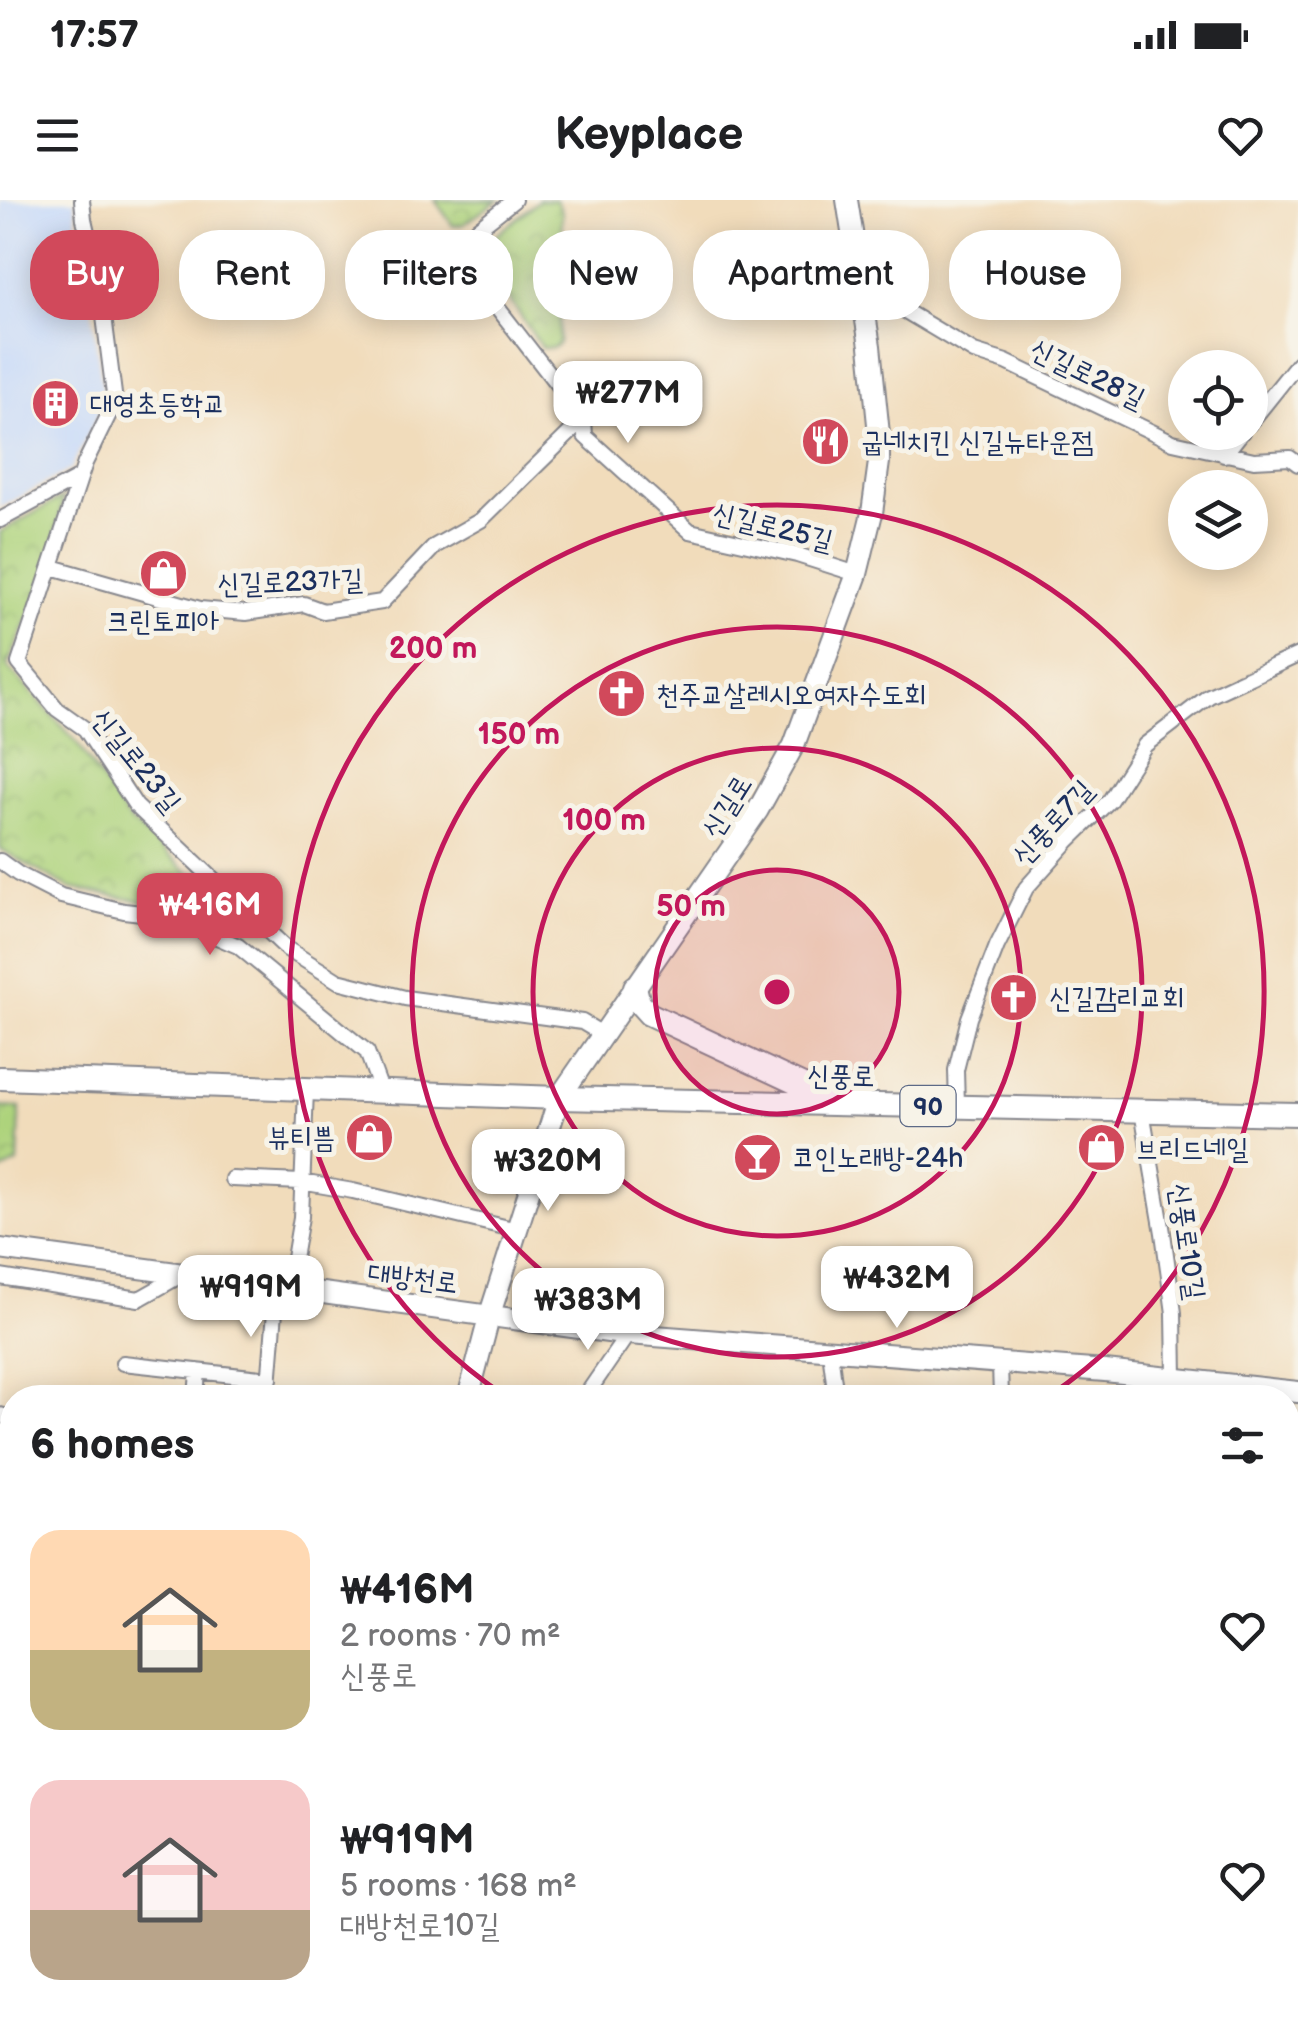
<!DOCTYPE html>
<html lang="en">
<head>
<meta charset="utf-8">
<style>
  :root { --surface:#fff; --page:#f6f6f6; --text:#202124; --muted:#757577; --accent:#d1495b }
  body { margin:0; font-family:"Balsamiq Sans","Poor Story",sans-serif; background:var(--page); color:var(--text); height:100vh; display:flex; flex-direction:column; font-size:38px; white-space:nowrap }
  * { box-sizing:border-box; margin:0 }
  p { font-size:32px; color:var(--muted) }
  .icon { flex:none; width:55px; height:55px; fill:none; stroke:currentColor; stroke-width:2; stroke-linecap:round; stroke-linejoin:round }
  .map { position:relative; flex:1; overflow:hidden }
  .drawer { position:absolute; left:0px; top:1185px; width:1300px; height:640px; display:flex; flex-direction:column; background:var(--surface); border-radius:40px 40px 0 0; box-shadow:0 5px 25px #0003 }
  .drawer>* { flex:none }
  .hud { position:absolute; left:30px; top:30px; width:1240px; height:90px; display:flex; gap:20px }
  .fabs { position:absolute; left:1168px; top:150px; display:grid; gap:20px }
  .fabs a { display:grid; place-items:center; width:100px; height:100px; border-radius:50%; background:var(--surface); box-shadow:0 5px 25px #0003; font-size:50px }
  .price { position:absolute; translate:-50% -85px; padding:0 22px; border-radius:20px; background:#fff; color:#222; font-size:32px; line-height:65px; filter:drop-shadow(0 2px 5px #0008) }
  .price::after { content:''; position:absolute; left:50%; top:60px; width:30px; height:22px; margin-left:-15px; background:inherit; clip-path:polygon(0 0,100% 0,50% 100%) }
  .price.on { background:var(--accent); color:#fff }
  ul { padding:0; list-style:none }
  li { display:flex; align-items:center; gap:30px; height:250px; padding:0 30px }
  li span { display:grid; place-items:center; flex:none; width:280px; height:200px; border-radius:30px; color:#555 }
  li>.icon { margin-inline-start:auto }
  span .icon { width:120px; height:120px; fill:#fffc; stroke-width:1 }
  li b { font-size:42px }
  h2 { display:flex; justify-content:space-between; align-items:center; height:120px; padding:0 30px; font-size:42px }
  .tag { padding:0 35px; border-radius:40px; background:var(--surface); box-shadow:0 5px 25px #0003; font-size:35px; line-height:90px }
  .tag.on { background:var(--accent); color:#fff }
  .status { display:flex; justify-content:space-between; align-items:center; height:70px; padding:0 50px; background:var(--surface); direction:ltr }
  .status svg { height:28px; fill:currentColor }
  header { display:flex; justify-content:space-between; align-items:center; height:130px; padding:0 30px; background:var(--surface); font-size:45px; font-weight:700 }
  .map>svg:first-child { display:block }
  .built { fill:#cadcf9 }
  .park { fill:url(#park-crowns); stroke:#64816d; stroke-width:2.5 }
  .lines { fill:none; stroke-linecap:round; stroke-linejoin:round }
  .street-casing { stroke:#86868c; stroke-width:18 }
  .secondary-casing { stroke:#86868c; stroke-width:24 }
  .primary-casing { stroke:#86868c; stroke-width:26 }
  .street { stroke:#fff; stroke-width:14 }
  .secondary { stroke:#fff; stroke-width:20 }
  .primary { stroke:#fff; stroke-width:22 }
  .ring { fill:none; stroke:#c2185b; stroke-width:5 }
  .labels { text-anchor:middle; stroke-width:10; stroke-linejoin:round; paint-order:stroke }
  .shield { fill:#f7f3e8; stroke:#5d6a87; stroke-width:2.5 }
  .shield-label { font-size:25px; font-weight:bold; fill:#1b2f5e }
  .street-label { font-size:28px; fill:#1b2f5e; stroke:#f7f3e8 }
  .poi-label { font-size:28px; fill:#1b2f5e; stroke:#f7f3e8; text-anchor:start }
  .centre { fill:#c2185b; stroke:#f7f3e8; stroke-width:5 }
  .ring-label { font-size:30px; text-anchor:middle; font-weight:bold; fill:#c2185b; stroke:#f7f3e8; stroke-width:10; stroke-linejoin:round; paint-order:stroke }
</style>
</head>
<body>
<div class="status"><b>17:57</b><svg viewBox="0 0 49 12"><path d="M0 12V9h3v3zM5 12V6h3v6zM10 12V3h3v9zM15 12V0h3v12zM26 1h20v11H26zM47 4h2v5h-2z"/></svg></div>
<header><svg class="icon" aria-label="menu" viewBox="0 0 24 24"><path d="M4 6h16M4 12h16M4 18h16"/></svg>Keyplace<svg class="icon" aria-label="heart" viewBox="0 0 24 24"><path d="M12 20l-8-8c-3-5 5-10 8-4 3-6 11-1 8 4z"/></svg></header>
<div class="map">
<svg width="1298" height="1825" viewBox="0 0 1298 1825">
  <defs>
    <pattern id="park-crowns" width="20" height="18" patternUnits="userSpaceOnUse" patternTransform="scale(2.5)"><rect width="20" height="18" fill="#add37c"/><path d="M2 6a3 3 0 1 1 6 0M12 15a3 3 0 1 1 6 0" fill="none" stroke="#94b56e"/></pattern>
  </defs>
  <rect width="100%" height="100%" fill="#f7f3e8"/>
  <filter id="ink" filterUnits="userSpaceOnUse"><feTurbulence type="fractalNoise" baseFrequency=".01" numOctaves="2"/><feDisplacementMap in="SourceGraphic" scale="20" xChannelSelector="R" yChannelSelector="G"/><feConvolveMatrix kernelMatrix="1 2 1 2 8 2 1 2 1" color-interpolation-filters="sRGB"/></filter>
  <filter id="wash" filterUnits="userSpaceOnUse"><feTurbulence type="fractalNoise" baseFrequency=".0048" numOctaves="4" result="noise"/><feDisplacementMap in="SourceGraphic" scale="40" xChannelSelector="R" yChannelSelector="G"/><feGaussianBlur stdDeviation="2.25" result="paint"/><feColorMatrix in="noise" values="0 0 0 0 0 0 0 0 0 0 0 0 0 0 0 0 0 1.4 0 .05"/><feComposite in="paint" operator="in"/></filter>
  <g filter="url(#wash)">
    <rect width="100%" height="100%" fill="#f1dcbb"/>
    <path class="built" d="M0,0H75L77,25L91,105L104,201L71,269L0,308Z"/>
    <path class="park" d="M435,0H498L464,24L453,26Z
      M539,0H556L562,12L559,143L553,148H542L484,61L483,46Z
      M63,297L52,367L7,466L75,540L127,618L248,725L240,735L173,707L69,688L0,649V332Z
      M0,907L20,908L18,963L0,972Z"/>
  </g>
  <g filter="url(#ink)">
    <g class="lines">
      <defs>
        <path id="street" d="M82,0L84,19L101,93L115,202L85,263L19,463L57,509L85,529L136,606L287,749L338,781L405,798L582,822L602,834
          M514,0L452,49L584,219L585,236L690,331L797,355L857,374
          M863,98L902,109L974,152L1006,162L1173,242L1254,260L1290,258L1298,264
          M1250,223L1298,163
          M1224,255L1242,232
          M0,320L80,277
          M52,367L200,409L246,413L304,404L323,411L382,402L435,346L481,320L584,219
          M0,661L18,674L61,696L124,711L168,716L238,746L367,852L382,893
          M957,907L956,870L969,818L997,746L1026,688L1068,641L1110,600L1145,545L1209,496L1298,455
          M1142,911L1163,1033L1174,1113L1175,1178
          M232,979L301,982L353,991L517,1030
          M0,1077L139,1099L185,1073
          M289,1088L301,1017L306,890
          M830,1151L836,1198
          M123,1163L270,1179
          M1000,1163L1001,1198
          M196,1198L198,1171
          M268,1198L277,1086
          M584,1198L628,1134
          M0,1215L12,1218
          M1288,1351L1298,1350
          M0,1441L12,1440
          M1288,1447L1298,1446
          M0,1511L12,1512
          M0,1618L12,1623
          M364,1812L390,1824
          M889,1812L890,1825
          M1277,1812L1298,1821
          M0,1822L12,1811
          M126,1825L140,1812
          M765,1825L775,1812"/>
        <path id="secondary" d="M0,1049L616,1133L1105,1171L1298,1192
          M468,1198L490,1114L559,898L758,610L794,545L857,374L872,313L879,262V234L870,146L847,0
          M437,1812L439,1825
          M389,1825L400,1812"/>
        <path id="primary" d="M635,787L639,803L649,814L835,901
          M0,878L559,898L1298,914"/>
      </defs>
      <use href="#street" class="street-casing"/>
      <use href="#secondary" class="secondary-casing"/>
      <use href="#primary" class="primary-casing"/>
      <use href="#street" class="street"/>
      <use href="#secondary" class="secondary"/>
      <use href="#primary" class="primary"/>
    </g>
  </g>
  <circle cx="777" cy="792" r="122" fill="#c2185b" fill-opacity=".12"/>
  <g class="ring">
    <circle cx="777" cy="792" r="122"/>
    <circle cx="777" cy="792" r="244"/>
    <circle cx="777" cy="792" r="365"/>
    <path d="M505 1196A487 487 0 1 1 1049 1196"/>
  </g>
  <defs>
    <symbol id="building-disc" viewBox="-11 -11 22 22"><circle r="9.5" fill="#d1495b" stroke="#f7f3e8"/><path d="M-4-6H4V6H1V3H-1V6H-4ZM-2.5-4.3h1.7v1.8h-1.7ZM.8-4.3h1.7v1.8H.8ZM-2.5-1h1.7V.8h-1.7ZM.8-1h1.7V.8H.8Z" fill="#fff"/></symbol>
    <symbol id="restaurant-disc" viewBox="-11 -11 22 22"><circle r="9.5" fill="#d1495b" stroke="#f7f3e8"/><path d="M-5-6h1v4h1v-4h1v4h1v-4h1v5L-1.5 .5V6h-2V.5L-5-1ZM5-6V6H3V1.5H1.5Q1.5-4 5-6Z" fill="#fff"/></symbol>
    <symbol id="shop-disc" viewBox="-11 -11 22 22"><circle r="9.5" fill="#d1495b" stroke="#f7f3e8"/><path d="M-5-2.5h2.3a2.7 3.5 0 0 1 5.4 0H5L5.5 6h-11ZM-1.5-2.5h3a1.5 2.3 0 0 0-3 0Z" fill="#fff"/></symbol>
    <symbol id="church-disc" viewBox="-11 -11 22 22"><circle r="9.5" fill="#d1495b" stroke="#f7f3e8"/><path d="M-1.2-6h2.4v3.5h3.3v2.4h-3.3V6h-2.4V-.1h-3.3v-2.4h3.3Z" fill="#fff"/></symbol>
    <symbol id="bar-disc" viewBox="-11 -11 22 22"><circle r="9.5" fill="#d1495b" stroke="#f7f3e8"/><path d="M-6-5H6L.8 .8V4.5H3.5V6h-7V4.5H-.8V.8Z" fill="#fff"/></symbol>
  </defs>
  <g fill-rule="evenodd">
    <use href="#building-disc" x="28" y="176" width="55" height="55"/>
    <use href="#restaurant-disc" x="798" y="214" width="55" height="55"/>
    <use href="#shop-disc" x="136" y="346" width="55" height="55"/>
    <use href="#church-disc" x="594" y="466" width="55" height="55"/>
    <use href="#church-disc" x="986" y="770" width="55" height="55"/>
    <use href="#shop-disc" x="342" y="910" width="55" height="55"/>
    <use href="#shop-disc" x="1074" y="920" width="55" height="55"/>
    <use href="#bar-disc" x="730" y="930" width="55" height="55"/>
  </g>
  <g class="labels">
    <rect class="shield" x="900.5" y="886" width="55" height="40" rx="8"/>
    <g class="shield-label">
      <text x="928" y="915">90</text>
    </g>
    <g class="street-label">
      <text transform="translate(1088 173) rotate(26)" y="10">신길로28길</text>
      <text transform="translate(773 326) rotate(14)" y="10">신길로25길</text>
      <text transform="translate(290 381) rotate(-2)" y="10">신길로23가길</text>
      <text transform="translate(137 560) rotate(51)" y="10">신길로23길</text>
      <text transform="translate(726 606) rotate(-58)" y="10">신길로</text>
      <text transform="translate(1052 622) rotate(-47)" y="10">신풍로7길</text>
      <text transform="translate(841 875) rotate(1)" y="10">신풍로</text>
      <text transform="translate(1188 1041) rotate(82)" y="10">신풍로10길</text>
      <text transform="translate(413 1077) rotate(7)" y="10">대방천로</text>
    </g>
    <g class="poi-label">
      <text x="90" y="213">대영초등학교</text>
      <text x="861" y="251">굽네치킨 신길뉴타운점</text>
      <text x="163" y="430" text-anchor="middle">크린토피아</text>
      <text x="656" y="504">천주교살레시오여자수도회</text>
      <text x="1049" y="807">신길감리교회</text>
      <text x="335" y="947" text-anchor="end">뷰티쁨</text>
      <text x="1136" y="958">브리드네일</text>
      <text x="792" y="967">코인노래방-24h</text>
    </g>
  </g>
  <circle cx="777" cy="792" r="15" class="centre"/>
  <g class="ring-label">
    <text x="433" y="458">200 m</text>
    <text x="519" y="544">150 m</text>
    <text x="604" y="630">100 m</text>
    <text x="691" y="716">50 m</text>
  </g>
</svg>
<div class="fabs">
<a><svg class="icon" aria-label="locate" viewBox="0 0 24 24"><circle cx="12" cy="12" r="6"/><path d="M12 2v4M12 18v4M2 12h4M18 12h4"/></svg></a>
<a><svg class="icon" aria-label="layers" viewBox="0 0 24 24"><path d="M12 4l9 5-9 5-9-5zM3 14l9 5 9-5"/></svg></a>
</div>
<b class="price" style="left:628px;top:246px">₩277M</b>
<b class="price on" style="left:210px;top:758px">₩416M</b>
<b class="price" style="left:548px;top:1014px">₩320M</b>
<b class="price" style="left:897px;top:1131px">₩432M</b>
<b class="price" style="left:251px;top:1140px">₩919M</b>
<b class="price" style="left:588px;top:1153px">₩383M</b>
<div class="hud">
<a class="tag on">Buy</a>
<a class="tag">Rent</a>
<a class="tag">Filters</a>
<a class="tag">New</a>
<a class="tag">Apartment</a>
<a class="tag">House</a>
</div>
<section class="drawer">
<h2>6 homes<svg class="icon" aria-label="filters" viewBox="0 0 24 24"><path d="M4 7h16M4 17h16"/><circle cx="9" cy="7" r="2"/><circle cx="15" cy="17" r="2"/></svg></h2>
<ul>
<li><span style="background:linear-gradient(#ffd9b3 60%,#c2b280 0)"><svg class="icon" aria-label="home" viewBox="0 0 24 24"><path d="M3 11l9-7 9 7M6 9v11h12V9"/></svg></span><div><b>₩416M</b><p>2 rooms · 70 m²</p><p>신풍로</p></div><svg class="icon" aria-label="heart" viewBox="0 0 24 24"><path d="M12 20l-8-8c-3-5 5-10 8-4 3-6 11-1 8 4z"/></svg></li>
<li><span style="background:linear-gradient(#f6c9c9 65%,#b9a48a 0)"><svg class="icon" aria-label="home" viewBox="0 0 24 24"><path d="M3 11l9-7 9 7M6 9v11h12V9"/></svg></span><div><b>₩919M</b><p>5 rooms · 168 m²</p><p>대방천로10길</p></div><svg class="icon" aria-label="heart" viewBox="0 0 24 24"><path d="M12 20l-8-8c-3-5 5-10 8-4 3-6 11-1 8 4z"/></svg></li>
</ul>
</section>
</div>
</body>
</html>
